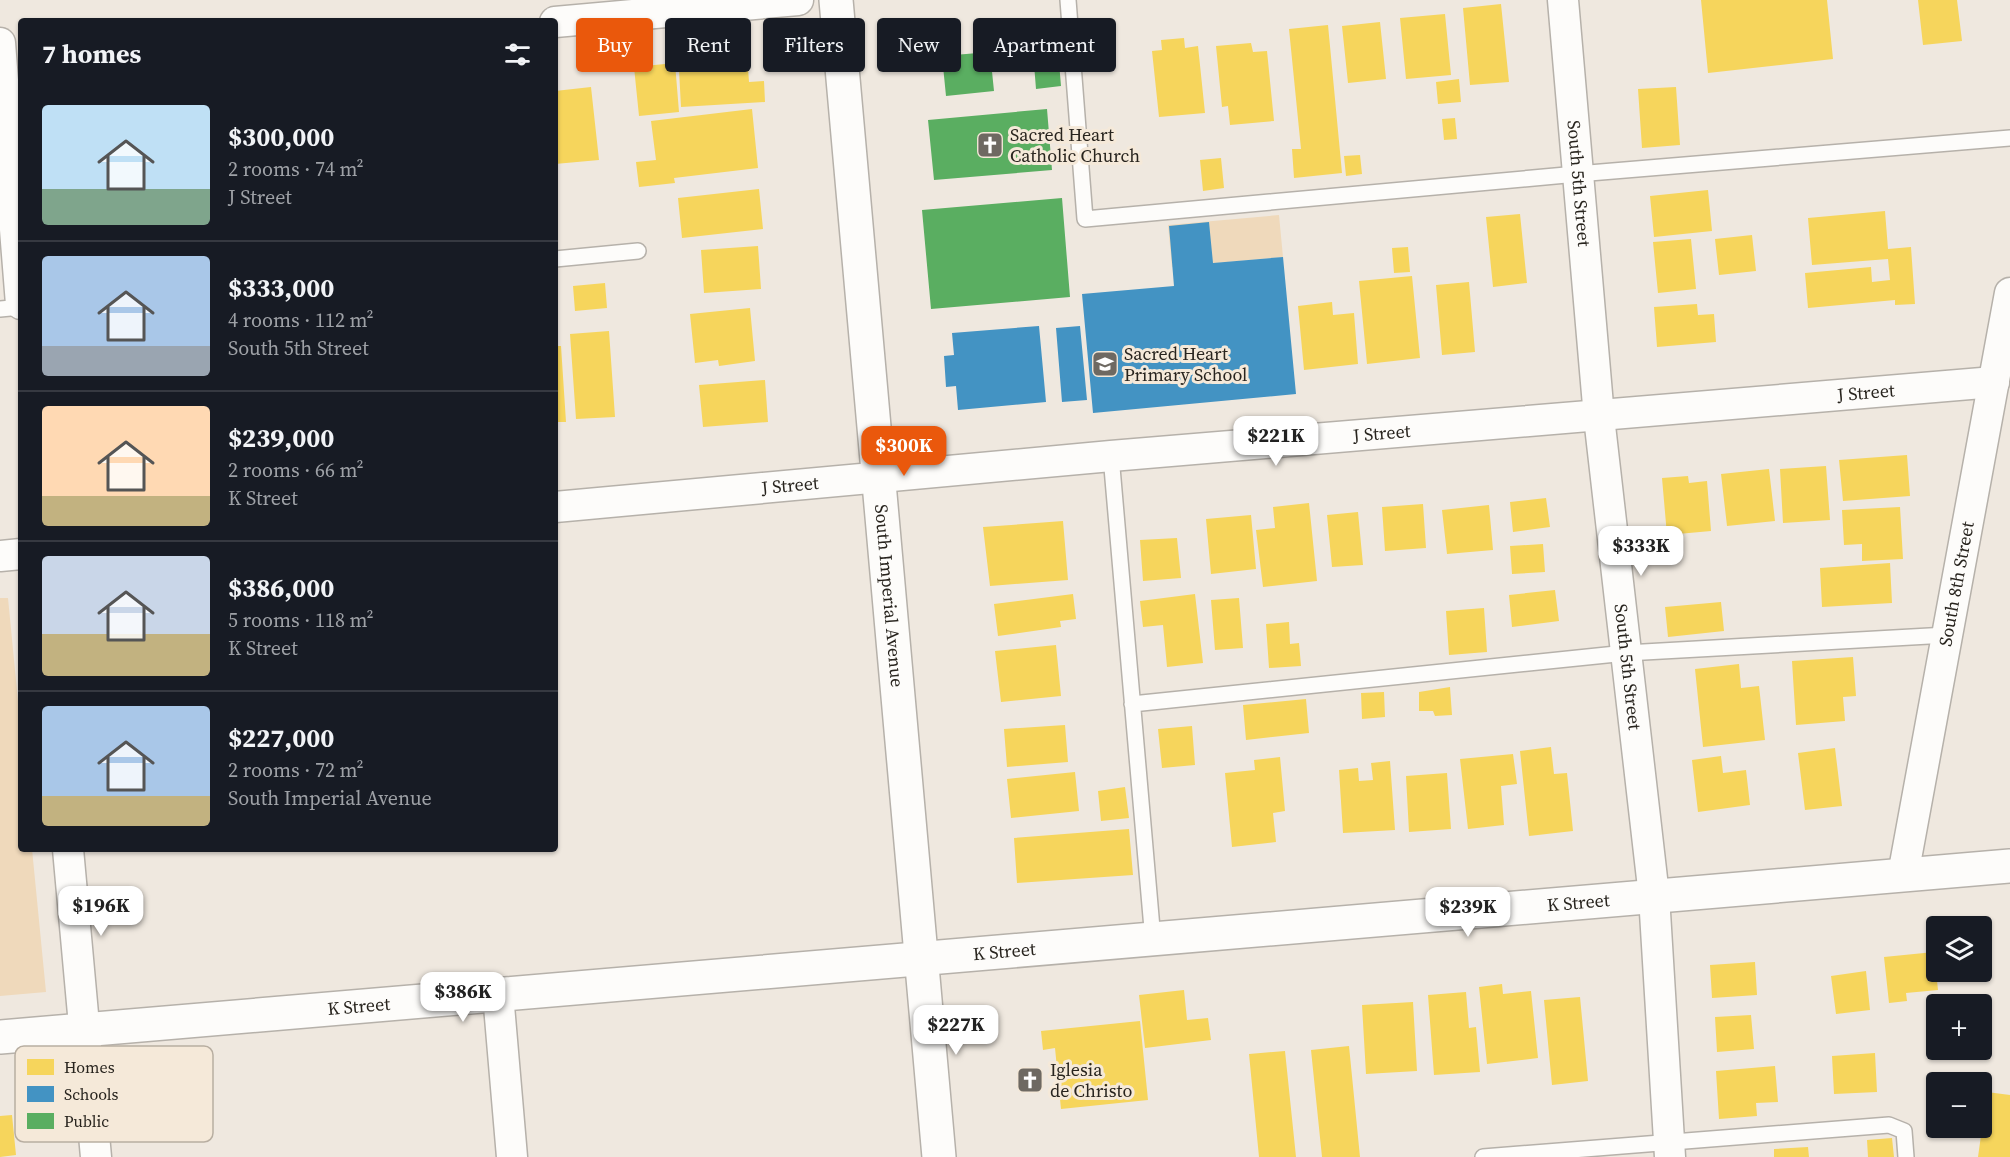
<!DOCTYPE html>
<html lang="en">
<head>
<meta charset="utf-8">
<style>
  :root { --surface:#171b24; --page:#20242c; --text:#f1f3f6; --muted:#9ea1a6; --line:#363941; --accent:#ea580c }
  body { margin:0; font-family:"Source Serif 4",serif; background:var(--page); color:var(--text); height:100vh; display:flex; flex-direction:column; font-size:22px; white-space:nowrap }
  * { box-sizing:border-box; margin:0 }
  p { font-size:20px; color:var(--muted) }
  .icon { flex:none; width:33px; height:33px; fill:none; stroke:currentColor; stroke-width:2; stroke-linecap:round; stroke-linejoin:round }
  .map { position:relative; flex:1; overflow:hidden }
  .panel { position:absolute; left:18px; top:18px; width:540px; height:834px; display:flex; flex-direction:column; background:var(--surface); border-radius:6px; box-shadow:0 2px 4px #0004 }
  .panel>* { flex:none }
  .hud { position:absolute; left:576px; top:18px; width:570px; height:54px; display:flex; gap:12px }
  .buttons { position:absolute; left:1926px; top:916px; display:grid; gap:12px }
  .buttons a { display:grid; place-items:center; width:66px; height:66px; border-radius:6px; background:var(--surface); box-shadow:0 2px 4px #0004; font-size:30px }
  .price { position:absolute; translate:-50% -51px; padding:0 14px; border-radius:12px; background:#fff; color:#222; font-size:20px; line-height:39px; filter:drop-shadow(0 2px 3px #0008) }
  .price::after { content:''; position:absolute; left:50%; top:36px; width:18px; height:14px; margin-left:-9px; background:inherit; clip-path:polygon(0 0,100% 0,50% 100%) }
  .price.on { background:var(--accent); color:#fff }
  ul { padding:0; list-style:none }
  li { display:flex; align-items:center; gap:18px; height:150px; padding:0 24px }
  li+li { border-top:2px solid var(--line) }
  li span { display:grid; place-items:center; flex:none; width:168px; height:120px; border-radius:6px; color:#555 }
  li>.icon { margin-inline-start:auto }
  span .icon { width:72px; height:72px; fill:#fffc; stroke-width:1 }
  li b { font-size:26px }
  h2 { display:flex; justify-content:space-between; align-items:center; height:72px; padding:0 24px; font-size:26px }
  .pill { padding:0 21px; border-radius:6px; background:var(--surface); box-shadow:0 2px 4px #0004; font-size:21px; line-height:54px }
  .pill.on { background:var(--accent); color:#fff }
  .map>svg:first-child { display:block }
  .green { fill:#efd9bb }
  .homes { fill:#f6d55c }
  .schools { fill:#4393c3 }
  .public { fill:#5aae61 }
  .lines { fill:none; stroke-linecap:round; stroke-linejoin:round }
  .service-casing { stroke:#b6b1aa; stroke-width:18 }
  .minor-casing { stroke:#b6b1aa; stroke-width:33 }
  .tertiary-casing { stroke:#b6b1aa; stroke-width:36 }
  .secondary-casing { stroke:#b6b1aa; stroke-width:36 }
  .service { stroke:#fdfcfa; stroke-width:15 }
  .minor { stroke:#fdfcfa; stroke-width:30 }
  .tertiary { stroke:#fdfcfa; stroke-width:33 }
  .secondary { stroke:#fdfcfa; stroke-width:33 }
  .labels { text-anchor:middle; stroke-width:6; stroke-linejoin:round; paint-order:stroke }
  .poi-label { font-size:18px; fill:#28241e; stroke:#f5e9d9; text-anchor:start }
  .street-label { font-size:18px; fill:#28241e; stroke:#f5e9d9 }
  .key { fill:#f5e9d9; stroke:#b8aea1; stroke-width:1.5 }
  .key-label { font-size:16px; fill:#28241e }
</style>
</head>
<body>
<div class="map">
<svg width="2010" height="1157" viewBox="0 0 2010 1157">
  <rect width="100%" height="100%" fill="#efe8df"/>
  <path class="green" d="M1279,215L1283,257L1172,267L1168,225Z
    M0,598H8L21,732V849H32L46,992L0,996Z"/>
  <path class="homes" d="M1701,0H1827L1833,59L1708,73Z
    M1918,0H1957L1962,41L1923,45Z
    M1501,4L1509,82L1470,85L1463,8Z
    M1445,14L1451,75L1406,79L1400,18Z
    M1380,22L1386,79L1348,83L1342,26Z
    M1328,25L1342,173L1294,178L1292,149H1301L1289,29Z
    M1184,38L1185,48L1198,46L1205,113L1159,117L1152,51L1162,50L1161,40Z
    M1251,43L1253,52L1267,51L1274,121L1230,125L1228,106L1222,107L1216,46Z
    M747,54L749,82L764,81L765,102L681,107L679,70L710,68V56Z
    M675,63L679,112L639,116L634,67Z
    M1459,79L1461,102L1438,104L1436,82Z
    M591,87L599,160L555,164V91Z
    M1676,87L1680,145L1642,148L1638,89Z
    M752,109L758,168L674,178L675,183L639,187L636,162L656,160L651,121Z
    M1455,118L1457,139L1444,140L1442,119Z
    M1360,155L1362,174L1346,176L1344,156Z
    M1221,158L1224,188L1203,191L1200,160Z
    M759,189L763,229L682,238L678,198Z
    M1708,190L1712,231L1654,237L1650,196Z
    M1885,211L1888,249L1911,247L1915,304L1895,305V300L1808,308L1805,273L1871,267L1872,282L1890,280L1888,259L1812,265L1808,218Z
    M1520,214L1527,283L1493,287L1486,217Z
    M1752,235L1756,271L1719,275L1715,239Z
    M1691,239L1696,289L1658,293L1653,242Z
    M758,246L761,289L704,293L701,250Z
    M1408,247L1410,272L1394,273L1392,248Z
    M1412,276L1420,358L1367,364L1359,281Z
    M1469,282L1475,352L1442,355L1436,285Z
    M605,283L607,308L575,311L573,286Z
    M1332,302L1333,315L1354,313L1358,364L1304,370L1298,306Z
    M1697,304L1698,315L1714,314L1716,342L1657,347L1654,307Z
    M750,308L755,361L719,366L718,360L695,363L690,314Z
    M609,331L615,417L576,419L570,334Z
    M555,346H561L566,422H555Z
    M765,380L768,422L703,427L699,385Z
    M1907,455L1910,496L1843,501L1839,460Z
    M1826,466L1830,520L1783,523L1780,469Z
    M1769,469L1775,521L1727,526L1721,474Z
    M1688,476L1689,483L1707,481L1711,531L1667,535L1662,478Z
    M1546,498L1550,527L1513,532L1510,502Z
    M1309,503L1317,581L1263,587L1256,530L1275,528L1273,507Z
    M1423,504L1426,548L1385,551L1382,507Z
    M1489,505L1493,550L1447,554L1442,510Z
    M1900,507L1903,559L1862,561V544L1844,545L1842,510Z
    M1358,512L1363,565L1332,567L1327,515Z
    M1251,515L1256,569L1211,574L1206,519Z
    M1063,521L1068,580L990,586L983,527Z
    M1177,538L1181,578L1143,581L1140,540Z
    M1543,544L1545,572L1512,574L1510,546Z
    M1890,563L1892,603L1822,607L1820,568Z
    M1555,590L1559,621L1512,627L1509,595Z
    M1073,594L1076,619L1060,621L1061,627L998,636L994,604Z
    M1195,594L1203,663L1167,667L1163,625L1143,627L1140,601Z
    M1239,598L1243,648L1215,650L1211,600Z
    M1721,602L1724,631L1668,637L1665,607Z
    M1484,608L1487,652L1449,655L1446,611Z
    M1289,622L1290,644L1299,643L1301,666L1269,668L1266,624Z
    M1056,645L1061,696L1001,702L995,651Z
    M1853,657L1856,696L1843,697L1845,721L1796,725L1792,661Z
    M1739,664L1741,688L1759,686L1765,740L1703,747L1695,669Z
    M1450,687L1452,715L1435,716L1433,711H1419V692Z
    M1384,692L1385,717L1362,719L1361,693Z
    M1306,699L1309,733L1246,740L1243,705Z
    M1065,725L1068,762L1007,767L1004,729Z
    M1192,726L1195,765L1162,768L1158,729Z
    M1551,747L1554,774L1567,773L1573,831L1529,836L1520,751Z
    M1835,748L1842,806L1805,810L1798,753Z
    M1513,754L1517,784L1501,786L1504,825L1468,829L1460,759Z
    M1721,756L1723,773L1746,770L1750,805L1698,812L1692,760Z
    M1280,757L1285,811L1273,813L1276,842L1232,847L1225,773L1255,770L1254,760Z
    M1390,761L1395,830L1343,833L1339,770L1358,768L1359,781L1373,780L1371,763Z
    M1075,772L1079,811L1011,818L1007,779Z
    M1447,773L1451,829L1409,832L1406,776Z
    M1125,787L1129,818L1101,821L1098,791Z
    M1129,829L1133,875L1017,883L1014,838Z
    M1934,952L1938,990L1906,993L1907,1001L1889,1003L1884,957Z
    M1755,962L1757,995L1712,998L1710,965Z
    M1866,971L1870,1010L1836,1014L1831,976Z
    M1502,984L1503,994L1531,991L1538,1058L1487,1064L1479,987Z
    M1184,990L1187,1020L1208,1018L1211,1040L1145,1048L1139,995Z
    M1466,992L1469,1028L1476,1027L1480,1072L1434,1075L1428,995Z
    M1580,997L1588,1081L1552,1085L1544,1000Z
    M1413,1002L1417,1071L1366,1074L1362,1005Z
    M1751,1015L1754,1049L1717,1052L1715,1017Z
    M1140,1021L1148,1100L1061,1109L1055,1048L1043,1050L1041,1031Z
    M1349,1046L1360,1157H1322L1311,1050Z
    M1285,1051L1296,1157H1259L1249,1054Z
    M1875,1053L1877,1092L1834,1094L1832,1056Z
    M1775,1066L1778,1102L1756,1103L1757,1116L1719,1119L1716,1071Z
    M1987,1092L2010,1095V1157H1978Z
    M12,1115L16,1155L0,1157V1116Z
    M1892,1138L1894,1157H1868L1867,1140Z
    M1808,1147L1809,1157H1774V1149Z"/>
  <path class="schools" d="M1209,222L1213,263L1283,257L1296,394L1093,413L1082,294L1174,286L1169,226Z
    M1039,326L1046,402L958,410L956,386L946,387L944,356L954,355L952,333Z
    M1080,326L1087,400L1062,402L1056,328Z"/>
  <path class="public" d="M1052,32L1055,60L1031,62L1028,35Z
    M990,52L994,91L946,96L942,56Z
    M1059,62L1061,86L1036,89L1034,64Z
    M1047,109L1052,170L934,180L928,120Z
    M1062,198L1070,297L931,309L922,210Z"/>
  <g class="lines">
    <defs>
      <path id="service" d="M1068,0L1085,219L1577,174L2010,138
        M555,259L638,251
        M0,309L21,307
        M1111,456L1153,940
        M1132,704L1626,653L1947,635
        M1483,1157L1889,1125L1904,1131L1906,1157"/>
      <g id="minor">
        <path id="s1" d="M1563,0L1599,417L1654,896L1670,1157"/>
        <path d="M555,22L798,0"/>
        <path d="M0,43L21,304"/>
        <path id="s2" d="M555,507L1111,456L1994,382"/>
        <path d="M0,556L21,554"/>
        <path d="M68,849L96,1157"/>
        <path id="s3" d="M1903,875L2010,293"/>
        <path d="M498,994L512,1157"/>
      </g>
      <g id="tertiary">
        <path id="s4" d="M0,1037L2010,866"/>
      </g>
      <g id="secondary">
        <path id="s5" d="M836,0L939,1157"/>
      </g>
    </defs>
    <use href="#service" class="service-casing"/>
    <use href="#minor" class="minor-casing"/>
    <use href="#tertiary" class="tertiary-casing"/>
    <use href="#secondary" class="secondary-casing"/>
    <use href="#service" class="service"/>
    <use href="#minor" class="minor"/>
    <use href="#tertiary" class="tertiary"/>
    <use href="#secondary" class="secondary"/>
  </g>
  <defs>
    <symbol id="church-square" viewBox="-11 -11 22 22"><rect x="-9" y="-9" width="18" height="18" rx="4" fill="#6e6962" stroke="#f5e9d9"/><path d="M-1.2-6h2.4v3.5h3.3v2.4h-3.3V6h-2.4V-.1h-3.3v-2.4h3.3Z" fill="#fff"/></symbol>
    <symbol id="school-square" viewBox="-11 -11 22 22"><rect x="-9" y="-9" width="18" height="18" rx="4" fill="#6e6962" stroke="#f5e9d9"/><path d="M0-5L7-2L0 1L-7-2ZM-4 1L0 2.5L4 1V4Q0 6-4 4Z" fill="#fff"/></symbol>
  </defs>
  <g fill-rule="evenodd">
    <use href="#church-square" x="975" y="130" width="30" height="30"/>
    <use href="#school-square" x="1090" y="349" width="30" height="30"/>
    <use href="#church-square" x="1015" y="1065" width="30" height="30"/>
  </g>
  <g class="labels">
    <g class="poi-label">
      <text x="1010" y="141">Sacred Heart<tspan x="1010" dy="21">Catholic Church</tspan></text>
      <text x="1124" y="360">Sacred Heart<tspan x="1124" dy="21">Primary School</tspan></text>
      <text x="1050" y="1076">Iglesia<tspan x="1050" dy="21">de Christo</tspan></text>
    </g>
    <g class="street-label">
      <text dy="6" stroke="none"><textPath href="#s1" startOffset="184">South 5th Street</textPath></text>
      <text dy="6" stroke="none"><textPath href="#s2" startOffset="1316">J Street</textPath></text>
      <text dy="6" stroke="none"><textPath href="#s2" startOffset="830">J Street</textPath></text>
      <text dy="6" stroke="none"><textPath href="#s2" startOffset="236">J Street</textPath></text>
      <text dy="6" stroke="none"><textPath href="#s3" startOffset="296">South 8th Street</textPath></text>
      <text dy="6" stroke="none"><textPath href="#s5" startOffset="598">South Imperial Avenue</textPath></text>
      <text dy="6" stroke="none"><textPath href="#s1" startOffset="670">South 5th Street</textPath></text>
      <text dy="6" stroke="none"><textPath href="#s4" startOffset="1584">K Street</textPath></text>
      <text dy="6" stroke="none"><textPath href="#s4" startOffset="1008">K Street</textPath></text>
      <text dy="6" stroke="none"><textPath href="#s4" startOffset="360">K Street</textPath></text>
    </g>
  </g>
  <rect x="15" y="1046" width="198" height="96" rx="9" class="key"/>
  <rect x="27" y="1059" width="27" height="16" fill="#f6d55c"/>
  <rect x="27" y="1086" width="27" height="16" fill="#4393c3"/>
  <rect x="27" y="1113" width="27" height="16" fill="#5aae61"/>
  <g class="key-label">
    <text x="64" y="1073">Homes</text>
    <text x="64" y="1100">Schools</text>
    <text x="64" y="1127">Public</text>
  </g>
</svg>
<div class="buttons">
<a><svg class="icon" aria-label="layers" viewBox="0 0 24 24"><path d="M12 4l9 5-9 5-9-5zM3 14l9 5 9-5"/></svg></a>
<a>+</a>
<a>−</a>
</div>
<b class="price" style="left:1276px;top:467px">$221K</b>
<b class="price on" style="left:904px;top:477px">$300K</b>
<b class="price" style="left:1641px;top:577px">$333K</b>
<b class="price" style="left:101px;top:937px">$196K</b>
<b class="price" style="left:1468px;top:938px">$239K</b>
<b class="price" style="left:463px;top:1023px">$386K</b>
<b class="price" style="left:956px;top:1056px">$227K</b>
<div class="hud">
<a class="pill on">Buy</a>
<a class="pill">Rent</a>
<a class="pill">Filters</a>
<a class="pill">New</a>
<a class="pill">Apartment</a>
</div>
<section class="panel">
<h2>7 homes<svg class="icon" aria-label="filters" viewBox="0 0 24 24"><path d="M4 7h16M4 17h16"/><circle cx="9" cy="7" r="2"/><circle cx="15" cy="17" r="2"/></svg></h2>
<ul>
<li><span style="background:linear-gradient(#bfe0f5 70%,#7fa58c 0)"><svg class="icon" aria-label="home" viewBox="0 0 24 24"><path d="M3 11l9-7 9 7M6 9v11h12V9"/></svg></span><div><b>$300,000</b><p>2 rooms · 74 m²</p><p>J Street</p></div></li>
<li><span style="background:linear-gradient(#a9c7e8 75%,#9aa5b1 0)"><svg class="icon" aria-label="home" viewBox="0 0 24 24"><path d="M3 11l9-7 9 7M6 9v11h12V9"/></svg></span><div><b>$333,000</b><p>4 rooms · 112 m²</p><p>South 5th Street</p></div></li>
<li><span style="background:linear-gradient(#ffd9b3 75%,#c2b280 0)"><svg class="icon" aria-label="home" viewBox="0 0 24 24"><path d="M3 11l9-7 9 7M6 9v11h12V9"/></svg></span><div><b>$239,000</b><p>2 rooms · 66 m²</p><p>K Street</p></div></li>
<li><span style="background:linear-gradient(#c9d6e8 65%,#c2b280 0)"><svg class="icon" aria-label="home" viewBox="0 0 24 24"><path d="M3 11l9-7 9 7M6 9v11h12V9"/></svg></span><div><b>$386,000</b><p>5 rooms · 118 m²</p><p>K Street</p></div></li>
<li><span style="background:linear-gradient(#a9c7e8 75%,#c2b280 0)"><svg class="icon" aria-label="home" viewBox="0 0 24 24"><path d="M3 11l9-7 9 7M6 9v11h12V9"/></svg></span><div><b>$227,000</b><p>2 rooms · 72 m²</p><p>South Imperial Avenue</p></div></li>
</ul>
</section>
</div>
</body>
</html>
